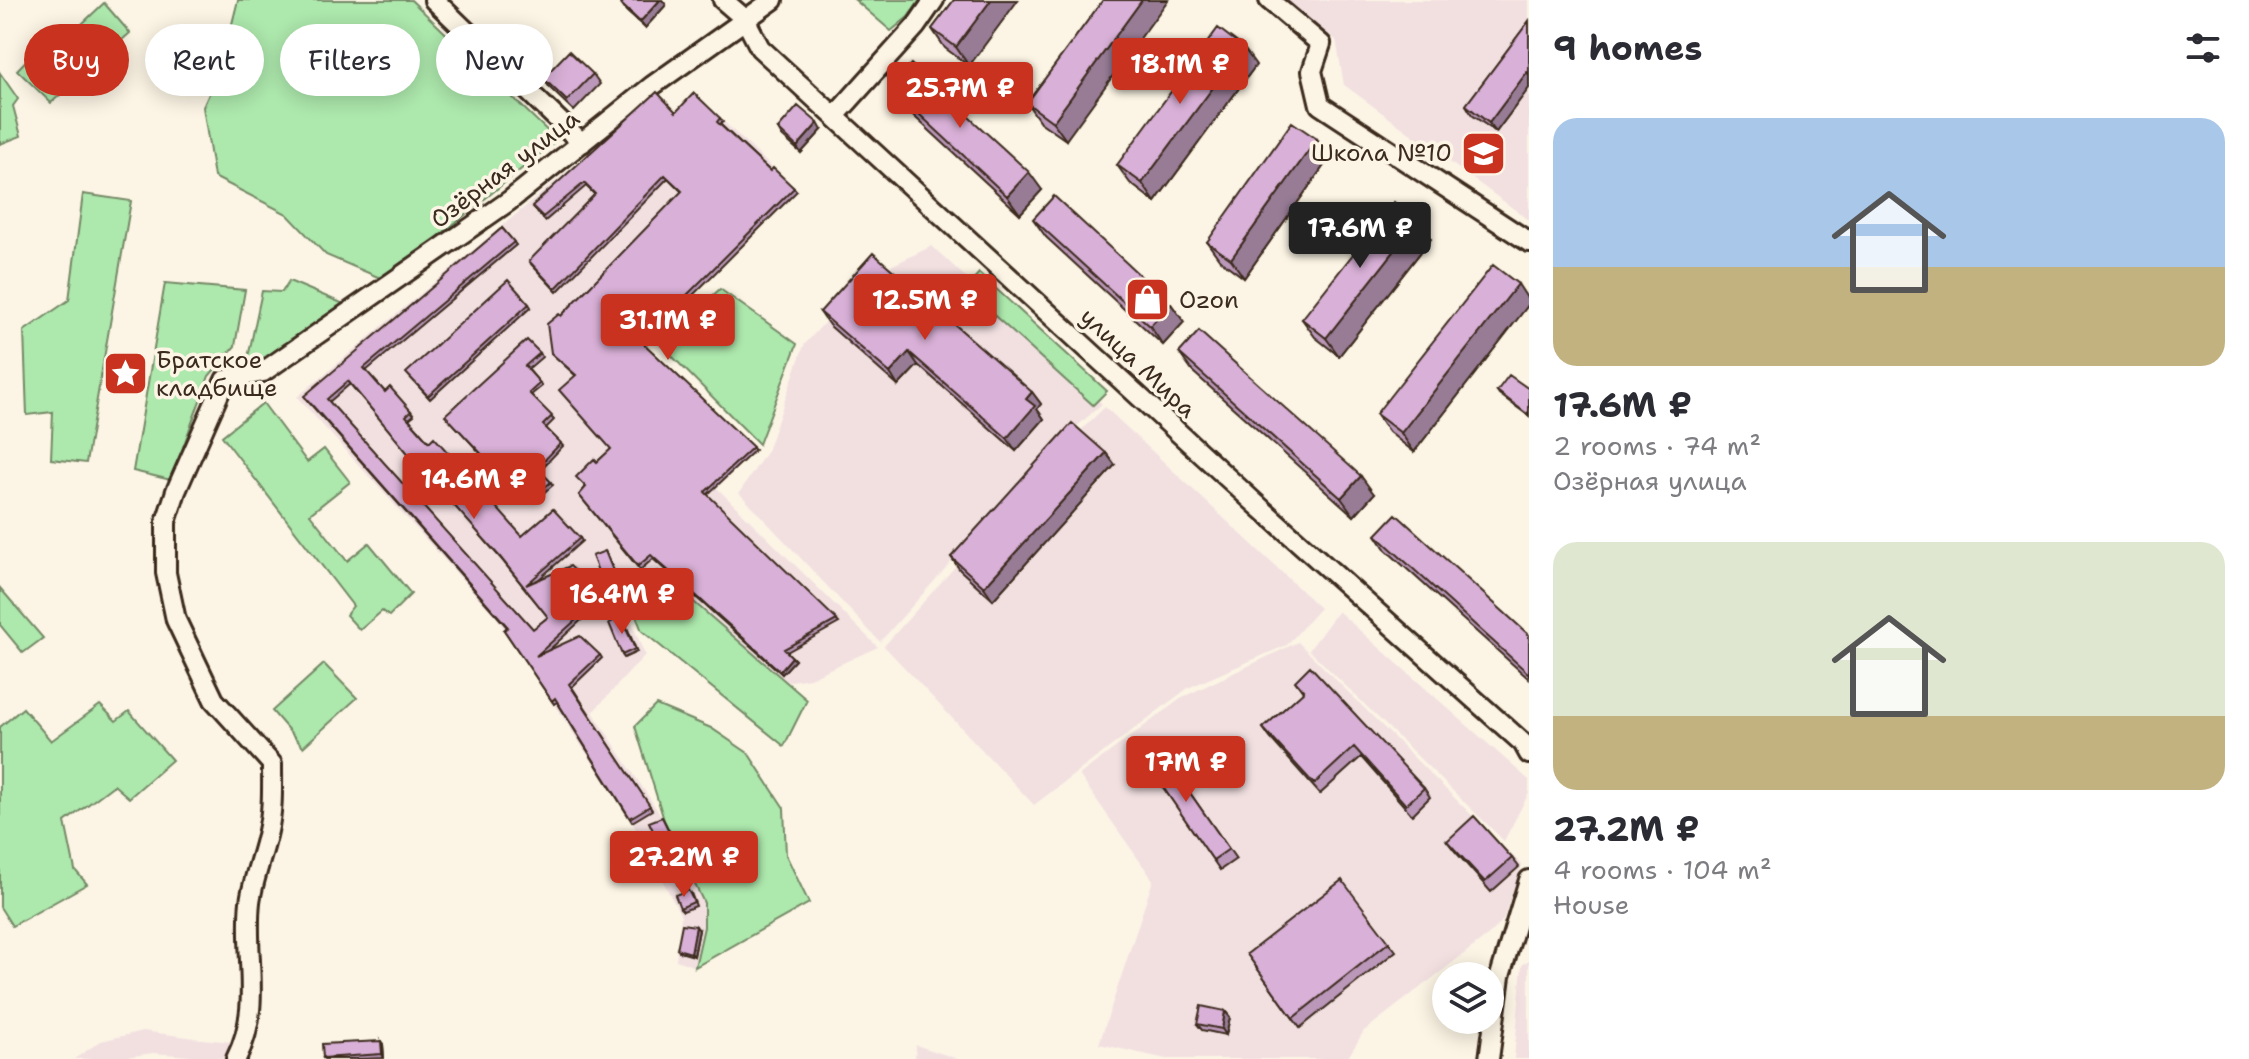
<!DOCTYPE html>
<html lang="en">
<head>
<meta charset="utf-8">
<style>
  :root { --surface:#fff; --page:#f7f7f7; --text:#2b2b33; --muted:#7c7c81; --accent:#c8321e }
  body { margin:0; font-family:"Shantell Sans",sans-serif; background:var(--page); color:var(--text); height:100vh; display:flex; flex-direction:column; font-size:30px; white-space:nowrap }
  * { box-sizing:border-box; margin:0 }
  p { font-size:26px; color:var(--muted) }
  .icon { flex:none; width:44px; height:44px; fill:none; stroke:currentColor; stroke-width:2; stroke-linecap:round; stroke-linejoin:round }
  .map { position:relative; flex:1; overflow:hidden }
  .panel { display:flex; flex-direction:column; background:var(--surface); width:720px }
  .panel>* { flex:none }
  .top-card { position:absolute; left:24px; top:24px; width:760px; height:72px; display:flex; gap:16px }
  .fabs { position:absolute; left:1432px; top:962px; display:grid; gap:16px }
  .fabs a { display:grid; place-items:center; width:72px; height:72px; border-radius:50%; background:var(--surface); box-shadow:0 4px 20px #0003; font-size:40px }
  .price { position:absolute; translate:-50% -68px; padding:0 18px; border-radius:8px; background:var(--accent); color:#fff; font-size:26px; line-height:52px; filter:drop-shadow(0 2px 4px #0008) }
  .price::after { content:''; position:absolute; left:50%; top:48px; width:24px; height:18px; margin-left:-12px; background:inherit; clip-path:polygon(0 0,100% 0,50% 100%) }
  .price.on { background:#222; color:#fff }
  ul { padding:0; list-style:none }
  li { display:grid; align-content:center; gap:16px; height:424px; padding:0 24px }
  li span { display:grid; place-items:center; height:248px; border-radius:24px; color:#555 }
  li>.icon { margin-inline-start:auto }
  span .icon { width:144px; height:144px; fill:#fffc; stroke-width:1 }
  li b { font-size:34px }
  h2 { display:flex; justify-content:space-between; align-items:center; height:96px; padding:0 24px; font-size:34px }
  .tag { padding:0 28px; border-radius:36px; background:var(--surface); box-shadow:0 4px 20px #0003; font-size:28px; line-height:72px }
  .tag.on { background:var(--accent); color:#fff }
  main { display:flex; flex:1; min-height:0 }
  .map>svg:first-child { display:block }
  .built { fill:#f2e0e1 }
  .green { fill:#ade8ad; stroke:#748966; stroke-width:2 }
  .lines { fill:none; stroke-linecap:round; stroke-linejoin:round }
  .street-casing { stroke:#3b2a1e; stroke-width:24 }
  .street { stroke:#fcf5e5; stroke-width:18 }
  .wall { fill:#bb97b9; stroke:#3b2a1e; stroke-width:2; fill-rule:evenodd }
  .shaded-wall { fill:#987b96; stroke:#3b2a1e; stroke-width:2 }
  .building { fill:#d9b0d7; stroke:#3b2a1e; stroke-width:2; fill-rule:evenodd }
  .labels { text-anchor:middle; stroke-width:7; stroke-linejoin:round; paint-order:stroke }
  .poi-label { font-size:24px; fill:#3b2a1e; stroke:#fcf5e5; text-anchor:start }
  .street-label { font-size:24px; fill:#3b2a1e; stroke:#fcf5e5 }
</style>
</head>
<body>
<main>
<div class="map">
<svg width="1529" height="1059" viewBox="0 0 1529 1059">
  <rect width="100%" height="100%" fill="#fcf5e5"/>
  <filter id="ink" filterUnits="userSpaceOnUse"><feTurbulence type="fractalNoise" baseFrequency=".0125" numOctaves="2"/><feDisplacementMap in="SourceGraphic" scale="16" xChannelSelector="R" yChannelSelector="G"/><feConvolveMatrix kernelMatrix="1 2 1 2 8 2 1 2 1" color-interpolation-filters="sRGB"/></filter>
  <g filter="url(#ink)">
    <path class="built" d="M1285,0H1529V220L1344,85L1336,40Z
      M659,95L680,116L697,96L797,191L644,345L755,450L717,488L878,647L810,678L780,683L676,587L629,616L645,655L593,712L664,820L704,903V927L695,967L676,960L681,916L632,822L497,618L297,397Z
      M932,246L1102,404L1053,448L880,642L739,493L767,451L804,345L864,279Z
      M1105,407L1320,608L1287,645L1188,688L1034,805L884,646L1056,454Z
      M1338,611L1529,780V793L1504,841L1309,650Z
      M1298,642L1522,865L1503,920L1491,933L1364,1031L1347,1059H1166L1099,1044L1153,880L1079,775L1183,697Z
      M1529,960V1059H1514L1522,965Z
      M143,1031L202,1039L232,1042L224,1059L153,1053L114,1059H74L101,1041Z
      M916,1045L958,1059H959H915Z"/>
    <path class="green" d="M238,0H411L557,140L385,280L326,255L287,214L214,177L203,107L221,68Z
      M855,0H920L908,17L891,31Z
      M104,3L130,33L51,103L17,70L54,31L64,41Z
      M0,73L18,99L13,106L21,136L0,144Z
      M83,194L131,201L86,463L51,459L53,412L27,415L24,331L69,300Z
      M979,273L1107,391L1093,405L965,289Z
      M289,281L344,304L275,354L230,377L249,353L262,291L282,292Z
      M165,283L245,290L235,346L209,376L171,480L133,471Z
      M720,289L797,344L759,444L659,343Z
      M263,403L307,462L324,449L350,482L310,514L347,561L369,543L411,594L389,616L382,611L360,630L346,615L353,606L222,436Z
      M658,571L807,700L784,746L642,631L626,591Z
      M0,588L43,638L23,653L0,625Z
      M324,664L357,698L303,747L272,711Z
      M100,705L116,721L129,711L172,760L129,798L114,785L65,822L75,870L87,884L12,926L0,907V727L23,708L51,741Z
      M656,705L711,728L748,753L784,808L786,855L809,903L695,967L704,927V903L664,820L635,726Z"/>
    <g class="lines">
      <defs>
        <path id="street" d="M434,0L582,143
          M723,0L745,19L760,48L1255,503L1523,743L1529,754
          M1269,0L1321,44L1312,71L1320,105L1529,242
          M835,116L916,26L934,0
          M236,1059C263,1006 244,957 250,902C253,879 263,855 268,831C273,809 272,787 272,764L214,700L176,620L166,573V522L176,491L225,380L263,372L509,201L652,86L773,0
          M1489,1059L1500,976L1529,880"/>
      </defs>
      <use href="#street" class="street-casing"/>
      <use href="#street" class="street"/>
    </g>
    <path class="wall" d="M625,0H662L666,5L645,28L626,11L621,4Z
      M954,0L969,66L945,48L932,29Z
      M1103,0L1066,140L1040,122L1027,103Z
      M1529,21V88L1496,132L1472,115L1466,105Z
      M1256,65L1155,202L1130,183L1117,165Z
      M593,74L600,84L574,111L550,88L543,78Z
      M890,87L1042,190L1020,214L903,106Z
      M676,112L720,118L723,122L720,124L770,171L794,188L797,191L644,344L755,450L707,495L839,623L787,652L795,660L782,674L653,559L640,570L579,495L585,488L597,462L611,449L576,376L551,353L561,316L682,192L668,178L557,292L531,264L595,195L586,186L545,221L535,209Z
      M778,129L822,130L801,153L782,136Z
      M1317,139L1330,157L1244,278L1220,260L1207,242Z
      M1033,219L1171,304L1184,322L1163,345L1046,237Z
      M502,228L516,245L366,371L385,392L411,411L414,415L409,419L429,442L522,536L580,538L582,541L538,580L593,589L581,604L589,613L548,651L600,655L602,658L572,687L652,810L632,822L557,702L554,704L504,630L507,627L306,399ZM350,384L502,560L548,617L533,629L329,402Z
      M1431,239L1339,356L1315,337L1302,319Z
      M1529,301V304L1414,452L1389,432L1376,414Z
      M529,304L531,307L430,399L409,376Z
      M820,312L1032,392L1041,404L1037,409L1044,419L1016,451L918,365L898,386L829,325Z
      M540,353L542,357L528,369L542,386L531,395L554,420L546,428L563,446L540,470L553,485L540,496L516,472L506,481L448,418Z
      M1179,353L1374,494L1354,516L1192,371Z
      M1529,389V416L1499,394L1497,391Z
      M1106,453L1115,465L993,600L960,570L951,557Z
      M1376,535L1529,635V679L1386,550Z
      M605,551L621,586L607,592L605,589Z
      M624,620L637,652L624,658L622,655Z
      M1295,681L1424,788L1430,797L1412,815L1361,757L1320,794L1270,738L1263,728L1303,692Z
      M1158,747L1236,859L1220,870L1143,758Z
      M662,817L687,867L692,883L680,888L678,885Z
      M1447,841L1512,858L1519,867L1491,892L1454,850Z
      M691,893L696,906L683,911L680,908Z
      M699,930L694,956L680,952L677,949Z
      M1389,942L1396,951L1300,1028L1247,954Z
      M1225,1011L1230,1017L1226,1035L1202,1030L1197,1024Z
      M383,1044L384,1058L361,1059H324L323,1058Z"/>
    <path class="shaded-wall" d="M660,0H662L666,5L645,28L640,22Z
      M991,0H1018L969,66L956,47Z
      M1142,0H1168L1066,140L1053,122Z
      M1243,47L1256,65L1155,202L1142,183Z
      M1527,72L1529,75V88L1496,132L1489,123Z
      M818,123L822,130L801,153L797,147Z
      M1317,139L1330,157L1244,278L1231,259Z
      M1029,172L1042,190L1020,214L1007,196Z
      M1418,221L1431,239L1339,356L1326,338Z
      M1518,284L1529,301V304L1414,452L1401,433Z
      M1171,304L1184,322L1163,345L1150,326Z
      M909,352L918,365L898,386L890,373Z
      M1032,392L1041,404L1037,409L1044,419L1016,451L1007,438L1026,399Z
      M1106,453L1115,465L993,600L984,587Z
      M1361,476L1374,494L1354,516L1341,498Z
      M591,586L593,589L580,605L578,601Z
      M792,657L795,660L782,674L780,671Z
      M696,926L699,930L694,956L691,953Z
      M1225,1011L1230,1017L1226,1035L1222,1029Z
      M381,1041L383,1044L384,1058L382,1054Z"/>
    <path class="building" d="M625,0H660L640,22L621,4Z
      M954,0H991L956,47L932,29Z
      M1103,0H1142L1053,122L1027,103Z
      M1529,21V74L1527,72L1489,123L1466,105Z
      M1218,28L1243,47L1142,183L1117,165Z
      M569,51L593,74L567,101L543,78Z
      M911,64L1029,172L1007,196L890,87Z
      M657,92L676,112L694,93L720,118L717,122L770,171L773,168L794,188L641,341L753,447L705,492L837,620L784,649L792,657L780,671L651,555L638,566L579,495L586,487L576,477L594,459L597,462L611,449L559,390L576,375L551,353L547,324L559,314L561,316L682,191L665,175L555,289L529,261L595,194L584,183L543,217L532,206Z
      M798,106L818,123L797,147L778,129Z
      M1292,122L1317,139L1231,259L1207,242Z
      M1054,196L1171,304L1150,326L1033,219Z
      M1394,202L1418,221L1326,338L1302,319Z
      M502,228L514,242L364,368L385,392L390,387L411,411L406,416L429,442L434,437L522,536L553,509L580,538L526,585L570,566L591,586L578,601L587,610L536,656L580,636L600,655L569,684L650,806L630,818L555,698L552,701L504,630L508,627L304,396ZM348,381L411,457L500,557L548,617L533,629L327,399Z
      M873,253L1032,392L1026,399L1035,406L1007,438L909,352L890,373L820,312Z
      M1493,265L1518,284L1401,433L1376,414Z
      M508,280L529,304L428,396L406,373Z
      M1199,331L1361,476L1341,498L1179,353Z
      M527,340L540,353L525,366L540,383L529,393L552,416L543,425L561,443L537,468L551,482L538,493L514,469L504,478L445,415Z
      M1509,375L1529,389V411L1527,414L1497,391Z
      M1072,423L1106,453L984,587L951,557Z
      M1396,514L1529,635V674L1376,535Z
      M605,551L618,583L605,589L592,556Z
      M621,617L635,649L622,655L609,623Z
      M1310,666L1424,788L1406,805L1354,747L1314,784L1263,728L1304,691L1295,681Z
      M1158,747L1229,849L1213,860L1143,758Z
      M1474,816L1512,858L1485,882L1447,841Z
      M662,817L685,864L690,880L678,885L649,822Z
      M1342,880L1389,942L1293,1018L1247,954Z
      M688,890L694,902L680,908L675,895Z
      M682,924L696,926L691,953L677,949Z
      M1201,1006L1225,1011L1222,1029L1197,1024Z
      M381,1041L382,1054L323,1058L322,1044Z"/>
  </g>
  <defs>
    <symbol id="school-square" viewBox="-11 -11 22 22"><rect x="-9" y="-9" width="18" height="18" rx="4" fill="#c8321e" stroke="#fcf5e5"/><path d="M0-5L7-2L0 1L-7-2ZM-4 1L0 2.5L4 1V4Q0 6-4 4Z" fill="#fff"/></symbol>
    <symbol id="shop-square" viewBox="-11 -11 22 22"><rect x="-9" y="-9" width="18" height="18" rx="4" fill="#c8321e" stroke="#fcf5e5"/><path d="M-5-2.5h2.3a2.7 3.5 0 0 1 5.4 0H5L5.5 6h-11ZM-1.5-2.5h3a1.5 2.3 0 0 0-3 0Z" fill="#fff"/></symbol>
    <symbol id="sight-square" viewBox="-11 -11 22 22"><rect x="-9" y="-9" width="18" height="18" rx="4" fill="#c8321e" stroke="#fcf5e5"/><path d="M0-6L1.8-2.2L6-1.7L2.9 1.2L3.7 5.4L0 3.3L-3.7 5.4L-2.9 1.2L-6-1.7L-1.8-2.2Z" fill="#fff"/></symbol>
  </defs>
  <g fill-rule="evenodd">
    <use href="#school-square" x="1458" y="128" width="51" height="51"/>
    <use href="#shop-square" x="1122" y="274" width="51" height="51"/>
    <use href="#sight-square" x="100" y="348" width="51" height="51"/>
  </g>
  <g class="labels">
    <g class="poi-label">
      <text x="1452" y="161" text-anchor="end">Школа №10</text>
      <text x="1179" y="308">Ozon</text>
      <text x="156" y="368">Братское<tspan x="156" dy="28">кладбище</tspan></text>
    </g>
    <g class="street-label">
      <text transform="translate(505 169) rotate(-37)" y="8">Озёрная улица</text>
      <text transform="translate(1138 363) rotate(43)" y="8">улица Мира</text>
    </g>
  </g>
</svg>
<div class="fabs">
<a><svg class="icon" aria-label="layers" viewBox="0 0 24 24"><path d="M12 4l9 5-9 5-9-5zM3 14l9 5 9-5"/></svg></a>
</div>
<b class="price" style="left:1180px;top:106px">18.1M ₽</b>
<b class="price" style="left:960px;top:130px">25.7M ₽</b>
<b class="price on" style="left:1360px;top:270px">17.6M ₽</b>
<b class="price" style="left:925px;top:342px">12.5M ₽</b>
<b class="price" style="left:668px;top:362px">31.1M ₽</b>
<b class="price" style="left:474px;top:521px">14.6M ₽</b>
<b class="price" style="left:622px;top:636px">16.4M ₽</b>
<b class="price" style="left:1186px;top:804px">17M ₽</b>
<b class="price" style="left:684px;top:899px">27.2M ₽</b>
<div class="top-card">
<a class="tag on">Buy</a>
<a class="tag">Rent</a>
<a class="tag">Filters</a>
<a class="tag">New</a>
</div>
</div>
<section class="panel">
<h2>9 homes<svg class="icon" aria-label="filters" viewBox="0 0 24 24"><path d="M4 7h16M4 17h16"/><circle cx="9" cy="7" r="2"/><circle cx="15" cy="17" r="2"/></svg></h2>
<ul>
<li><span style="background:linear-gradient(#a9c7e8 60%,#c2b280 0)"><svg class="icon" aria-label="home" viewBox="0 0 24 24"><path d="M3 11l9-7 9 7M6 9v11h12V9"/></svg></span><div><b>17.6M ₽</b><p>2 rooms · 74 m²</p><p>Озёрная улица</p></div></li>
<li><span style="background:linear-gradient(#dfe7d0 70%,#c2b280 0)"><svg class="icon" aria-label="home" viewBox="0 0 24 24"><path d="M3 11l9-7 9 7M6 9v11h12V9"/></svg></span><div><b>27.2M ₽</b><p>4 rooms · 104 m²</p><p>House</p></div></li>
</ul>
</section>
</main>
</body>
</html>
